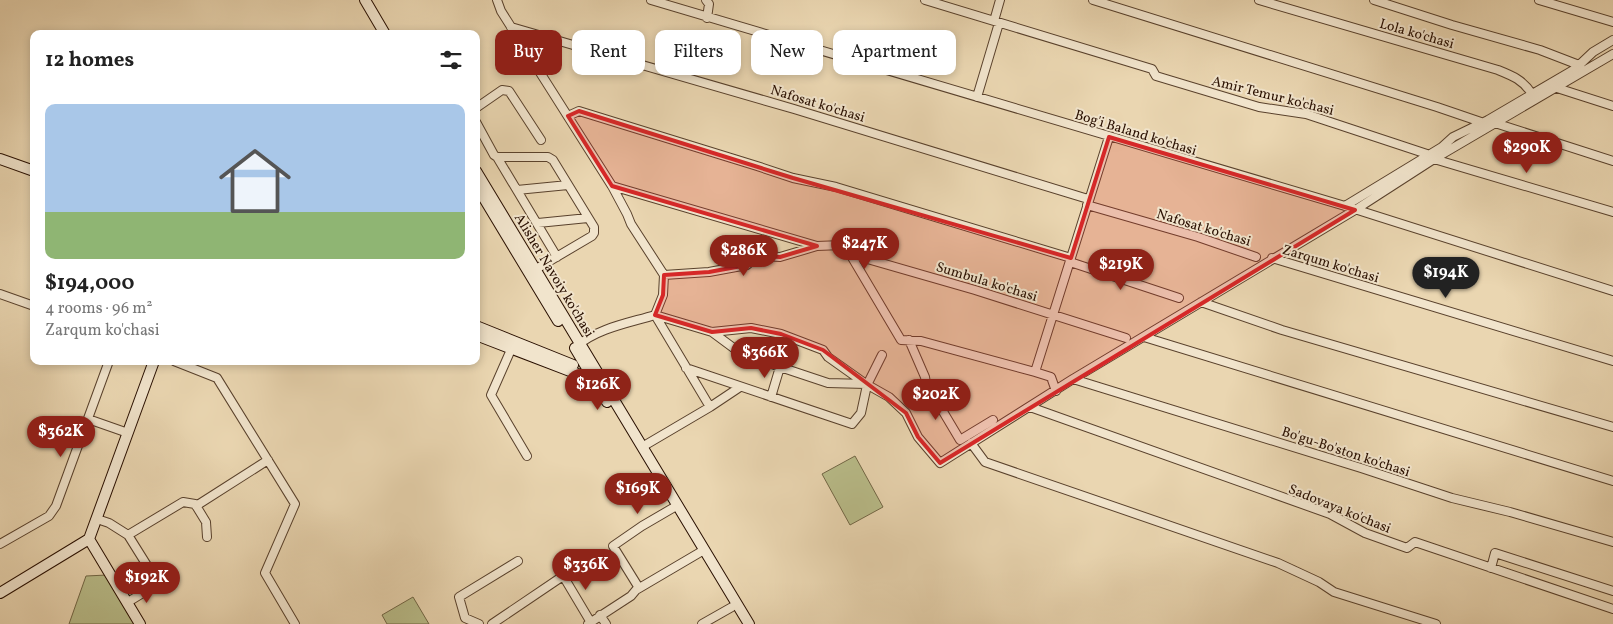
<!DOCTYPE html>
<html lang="en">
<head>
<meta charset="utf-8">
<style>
  :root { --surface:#fff; --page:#f2f2f2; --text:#222; --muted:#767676; --accent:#8f2418 }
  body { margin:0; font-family:Vollkorn,serif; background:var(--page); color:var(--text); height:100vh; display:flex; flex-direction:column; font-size:19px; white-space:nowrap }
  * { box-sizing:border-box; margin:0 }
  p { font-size:16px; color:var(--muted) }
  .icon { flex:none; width:28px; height:28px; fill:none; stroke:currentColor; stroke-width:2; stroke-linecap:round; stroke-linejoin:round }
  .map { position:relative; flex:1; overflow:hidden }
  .details { position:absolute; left:30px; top:30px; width:450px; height:335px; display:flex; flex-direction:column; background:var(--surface); border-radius:10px; box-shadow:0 2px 8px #0003 }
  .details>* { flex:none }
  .guide { position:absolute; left:495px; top:30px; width:475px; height:45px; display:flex; gap:10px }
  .price { position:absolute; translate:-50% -42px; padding:0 11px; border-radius:18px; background:var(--accent); color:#fff; font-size:16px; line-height:32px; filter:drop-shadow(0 1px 2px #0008) }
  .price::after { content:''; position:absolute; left:50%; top:30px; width:15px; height:11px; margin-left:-8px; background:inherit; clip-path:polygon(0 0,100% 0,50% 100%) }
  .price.current { background:#222; color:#fff }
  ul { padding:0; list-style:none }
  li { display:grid; align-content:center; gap:10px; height:265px; padding:0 15px }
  li span { display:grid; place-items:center; height:155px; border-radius:10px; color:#555 }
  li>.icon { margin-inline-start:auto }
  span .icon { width:90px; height:90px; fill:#fffc; stroke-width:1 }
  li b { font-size:21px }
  h2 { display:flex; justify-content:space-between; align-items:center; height:60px; padding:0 15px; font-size:21px }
  .tag { padding:0 18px; border-radius:10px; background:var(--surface); box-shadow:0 2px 8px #0003; font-size:18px; line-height:45px }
  .tag.current { background:var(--accent); color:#fff }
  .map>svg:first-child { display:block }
  .green { fill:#b9bd8a; stroke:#716645 }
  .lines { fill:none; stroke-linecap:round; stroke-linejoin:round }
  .street-casing { stroke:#59412c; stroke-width:10 }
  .secondary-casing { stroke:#290f00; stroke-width:12 }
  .street { stroke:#f1e4cc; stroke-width:8 }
  .secondary { stroke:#f1e4cc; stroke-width:10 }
  .marked { fill:#d62828; fill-opacity:0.2; stroke:#d62828; stroke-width:4; stroke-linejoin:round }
  .labels { text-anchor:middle; stroke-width:4; stroke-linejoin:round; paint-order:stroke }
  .street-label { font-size:14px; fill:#290f00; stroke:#f1e4cc }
</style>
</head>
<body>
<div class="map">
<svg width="1613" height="624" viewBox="0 0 1613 624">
  <rect width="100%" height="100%" fill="#ead6b1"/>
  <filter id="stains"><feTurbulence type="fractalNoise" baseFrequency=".004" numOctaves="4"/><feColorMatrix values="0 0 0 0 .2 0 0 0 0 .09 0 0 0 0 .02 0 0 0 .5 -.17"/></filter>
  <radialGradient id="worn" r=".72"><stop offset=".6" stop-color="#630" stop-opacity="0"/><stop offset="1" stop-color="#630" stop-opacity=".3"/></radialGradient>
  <path class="green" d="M855,456L883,507L850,525L822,474Z
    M107,575L137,624H69L86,576Z
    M413,597L429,624H387L382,615Z"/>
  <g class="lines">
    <defs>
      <path id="street" d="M497,0L501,11L612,186L627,214L631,224L664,275L663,295L655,315C629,323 598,328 577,346
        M651,0L1345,206L1613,291
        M706,0L709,4L707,18
        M925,0L1152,69L1156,76L1259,107L1306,114L1430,155
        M1093,0L1437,107L1481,122
        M1259,0L1498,70C1513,76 1523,80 1532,94
        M1374,0L1452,25L1540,50L1579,65
        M1539,0L1613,22
        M994,21L1000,0
        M511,27L794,109L1088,199
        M1557,88L1613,106
        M977,97L999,23
        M476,108L502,90L509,91L541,140
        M568,116L579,111L757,166L793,178L836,187L1071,258
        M476,122L494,155L497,157H548L553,160L594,227V233L592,236L531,272
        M1495,123L1613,161
        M497,157L557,257
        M1434,159L1613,212
        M612,186L817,246L842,245L850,254L975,290L1126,338
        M517,190L568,185
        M1087,205L1198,237L1256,257
        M1345,206L1442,147L1453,137L1488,120L1575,69L1593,52L1613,40
        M538,223L588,218
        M850,254L901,340L921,341L1035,372
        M1272,258L1613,361
        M1070,262L1179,298
        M664,275L709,272L747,265L754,259L762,256L780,257L817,246
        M0,294L34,306
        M1201,302L1282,330L1613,427
        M655,315L712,332L751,328L781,334L823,350L828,357L866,384L889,397L906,413L918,437L940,463L1073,379L1355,210L1434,159L1613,54
        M655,315L710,407
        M712,332L739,352L780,367L828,383L866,384
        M1144,337L1613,481
        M909,340L925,377L926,383L960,440L993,420
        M513,345L491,395L527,456
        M174,361L217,378L295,504L265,573L295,624
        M686,368L852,424L861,413L867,385L882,355
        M1073,379L1361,468L1452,498L1510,512L1613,542
        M1056,391L1051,377L1035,372L1109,137
        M771,397L780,367
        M1030,407L1330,514L1365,533L1407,548L1415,542L1613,609
        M88,419L128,433
        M971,443L985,462L1278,563L1319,582L1334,592L1436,624
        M642,447L710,407L740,387
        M196,506L268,460
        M97,519L109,523L128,535L153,575L154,586L128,602
        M128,535L183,502L195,504L206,522L207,537
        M0,544L49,516L56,506L109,361
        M1491,568L1495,553L1613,591
        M562,574L590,621
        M639,588L613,546L642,526L678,505
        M600,615L606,624
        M479,624L465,618L459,597L518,561
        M492,624L563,576
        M588,624L631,596L636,590L704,550
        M702,624L732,607"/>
      <path id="secondary" d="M365,0L385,34
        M0,159L34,171
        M476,171L749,624
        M476,185L558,321
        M476,326L573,365
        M476,335L583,376L595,377
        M575,348L607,402
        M89,539L140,624
        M0,593L89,539L154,361"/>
    </defs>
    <use href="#street" class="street-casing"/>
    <use href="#secondary" class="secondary-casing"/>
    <use href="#street" class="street"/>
    <use href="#secondary" class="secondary"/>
  </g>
  <path class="marked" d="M579,111L793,178L1071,258L1109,137L1355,210L940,463L918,437L906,413L823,350L781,334L751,328L712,332L655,315L663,295L664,275L709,272L747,265L762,256L780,257L817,246L612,186L568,116Z"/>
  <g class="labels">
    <g class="street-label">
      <text transform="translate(1417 33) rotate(16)" y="5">Lola ko'chasi</text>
      <text transform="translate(1273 95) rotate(14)" y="5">Amir Temur ko'chasi</text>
      <text transform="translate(818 103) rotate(17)" y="5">Nafosat ko'chasi</text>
      <text transform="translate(1136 132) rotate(17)" y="5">Bog'i Baland ko'chasi</text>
      <text transform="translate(1204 227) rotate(17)" y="5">Nafosat ko'chasi</text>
      <text transform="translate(1331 263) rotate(17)" y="5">Zarqum ko'chasi</text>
      <text transform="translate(555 275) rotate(59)" y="5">Alisher Navoiy ko'chasi</text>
      <text transform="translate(987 281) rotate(17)" y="5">Sumbula ko'chasi</text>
      <text transform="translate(1346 451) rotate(18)" y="5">Bo'gu-Bo'ston ko'chasi</text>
      <text transform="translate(1340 508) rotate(22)" y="5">Sadovaya ko'chasi</text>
    </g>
  </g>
  <rect width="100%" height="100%" filter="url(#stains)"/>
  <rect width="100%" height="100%" fill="url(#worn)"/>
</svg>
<b class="price" style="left:1527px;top:174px">$290K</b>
<b class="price" style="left:865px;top:270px">$247K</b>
<b class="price" style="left:744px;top:277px">$286K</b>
<b class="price" style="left:1121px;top:291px">$219K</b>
<b class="price current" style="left:1446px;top:299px">$194K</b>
<b class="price" style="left:765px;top:379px">$366K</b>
<b class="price" style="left:598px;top:411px">$126K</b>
<b class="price" style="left:936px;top:421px">$202K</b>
<b class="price" style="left:61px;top:458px">$362K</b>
<b class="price" style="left:638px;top:515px">$169K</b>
<b class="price" style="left:586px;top:591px">$336K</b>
<b class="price" style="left:147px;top:604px">$192K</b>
<div class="guide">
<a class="tag current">Buy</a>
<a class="tag">Rent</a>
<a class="tag">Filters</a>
<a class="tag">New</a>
<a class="tag">Apartment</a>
</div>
<section class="details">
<h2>12 homes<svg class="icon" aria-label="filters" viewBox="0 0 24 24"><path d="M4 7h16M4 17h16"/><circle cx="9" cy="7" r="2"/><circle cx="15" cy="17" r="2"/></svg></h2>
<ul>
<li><span style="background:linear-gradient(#a9c7e8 70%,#8fb573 0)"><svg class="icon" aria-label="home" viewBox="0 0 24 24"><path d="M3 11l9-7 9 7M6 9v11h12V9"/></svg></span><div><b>$194,000</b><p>4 rooms · 96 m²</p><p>Zarqum ko'chasi</p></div></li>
</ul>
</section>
</div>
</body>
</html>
